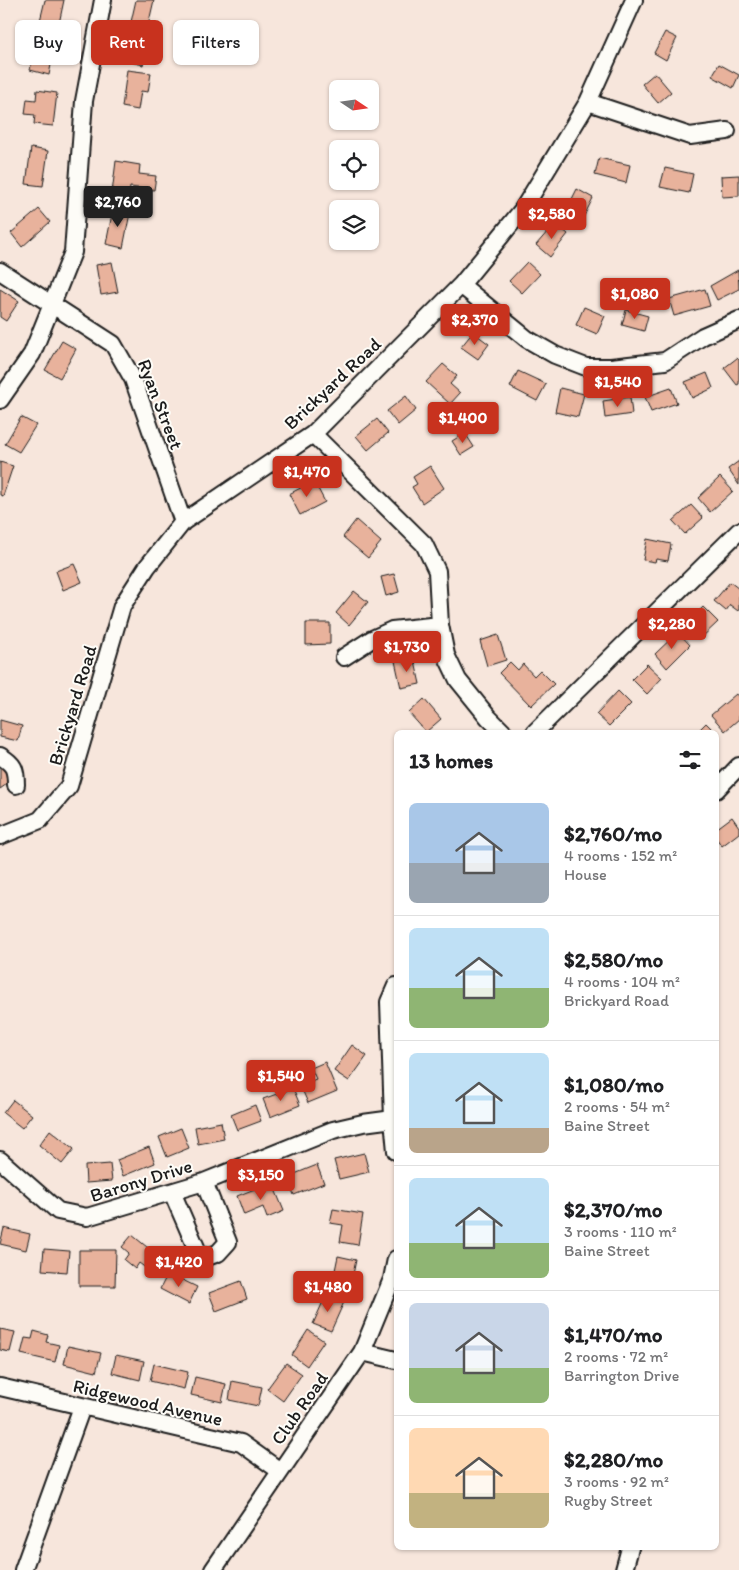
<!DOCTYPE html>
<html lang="en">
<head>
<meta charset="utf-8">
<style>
  :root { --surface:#fff; --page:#f6f6f6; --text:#202124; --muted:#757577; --line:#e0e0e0; --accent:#c8321e }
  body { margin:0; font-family:Itim,sans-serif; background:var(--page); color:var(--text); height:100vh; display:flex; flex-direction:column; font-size:19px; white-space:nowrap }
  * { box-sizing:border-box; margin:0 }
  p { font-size:16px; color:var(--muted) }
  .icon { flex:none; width:28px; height:28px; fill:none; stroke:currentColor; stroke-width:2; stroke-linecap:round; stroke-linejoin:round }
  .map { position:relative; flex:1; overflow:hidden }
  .side { position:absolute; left:394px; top:730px; width:325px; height:820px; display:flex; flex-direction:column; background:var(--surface); border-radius:8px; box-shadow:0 1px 4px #0004 }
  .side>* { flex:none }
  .hud { position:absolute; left:15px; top:20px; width:304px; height:45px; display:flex; gap:10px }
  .needle { width:32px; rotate:103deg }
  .tools { position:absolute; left:329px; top:80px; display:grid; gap:10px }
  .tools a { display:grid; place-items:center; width:50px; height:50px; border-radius:8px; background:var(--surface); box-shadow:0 1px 4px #0004; font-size:25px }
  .price { position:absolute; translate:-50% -42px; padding:0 11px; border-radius:5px; background:var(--accent); color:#fff; font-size:16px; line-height:32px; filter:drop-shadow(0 1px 2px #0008) }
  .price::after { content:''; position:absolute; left:50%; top:30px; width:15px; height:11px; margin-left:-8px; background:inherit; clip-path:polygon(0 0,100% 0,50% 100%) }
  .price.on { background:#222; color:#fff }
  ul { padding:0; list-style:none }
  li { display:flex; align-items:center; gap:15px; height:125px; padding:0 15px }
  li+li { border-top:1px solid var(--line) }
  li span { display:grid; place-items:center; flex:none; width:140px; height:100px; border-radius:8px; color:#555 }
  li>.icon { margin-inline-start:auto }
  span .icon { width:60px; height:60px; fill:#fffc; stroke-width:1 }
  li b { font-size:21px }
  h2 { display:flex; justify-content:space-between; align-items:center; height:60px; padding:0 15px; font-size:21px }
  .pill { padding:0 18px; border-radius:8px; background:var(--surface); box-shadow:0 1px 4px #0004; font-size:18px; line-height:45px }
  .pill.on { background:var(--accent); color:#fff }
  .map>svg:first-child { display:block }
  .building { fill:#e8b29c; stroke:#1c1c1c }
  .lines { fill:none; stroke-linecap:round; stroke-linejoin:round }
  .minor-casing { stroke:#1c1c1c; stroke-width:20 }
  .minor { stroke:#fdfcf7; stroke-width:16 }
  .labels { text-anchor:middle; stroke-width:4; stroke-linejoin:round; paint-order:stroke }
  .street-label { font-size:19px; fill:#1c1c1c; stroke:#fdfcf7 }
</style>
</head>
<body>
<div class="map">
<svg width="739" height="1570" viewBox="0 0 739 1570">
  <rect width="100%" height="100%" fill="#f7e6dc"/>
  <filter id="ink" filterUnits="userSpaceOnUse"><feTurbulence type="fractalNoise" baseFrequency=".02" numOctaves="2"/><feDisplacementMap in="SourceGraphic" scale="10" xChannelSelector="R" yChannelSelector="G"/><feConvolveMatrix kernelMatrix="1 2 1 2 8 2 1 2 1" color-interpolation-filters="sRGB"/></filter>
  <g filter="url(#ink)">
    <path class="building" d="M45,0H64L57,33L38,29Z
      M136,0H154L148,26L131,22Z
      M133,31L150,35L143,65L126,61Z
      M665,32L677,38L666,60L654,53Z
      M38,35L56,39L49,75L30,70Z
      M719,64L739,75L733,88L712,76Z
      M127,70L151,73L148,92L141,91L138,110L122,107Z
      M655,73L671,92L658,103L642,84Z
      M37,90L57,93L53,126L34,124L35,115L25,114L27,99L36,100Z
      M31,148L48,151L43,186L26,184Z
      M599,158L630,165L626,183L595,175Z
      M116,161L140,165L139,174L156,176L154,190L130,187L129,195L112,193Z
      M665,168L693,174L689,193L660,187Z
      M739,175V196L722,197L721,176Z
      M577,189L593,198L583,218L567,209Z
      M39,209L50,222L22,247L11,233Z
      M113,209L130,213L123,248L106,244Z
      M555,223L568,234L550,257L536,245Z
      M112,262L118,292L101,295L96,265Z
      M527,262L540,274L522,293L509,281Z
      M738,270L739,289L717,300L710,286Z
      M0,289L19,301L6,321L0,317Z
      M705,289L710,306L674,316L669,299Z
      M584,307L605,316L597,334L576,325Z
      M626,310L648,316L644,331L622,325Z
      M473,332L489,344L478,359L461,347Z
      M62,341L76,349L60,378L45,370Z
      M737,358L739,360V384L737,385L724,368Z
      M443,364L457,376L450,384L460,393L450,404L426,382Z
      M518,371L546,384L537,401L510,387Z
      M707,373L713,388L692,398L685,382Z
      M560,388L584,394L578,417L555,412Z
      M671,388L677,403L651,412L645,397Z
      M406,396L416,410L398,425L387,411Z
      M630,397L632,414L605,418L603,401Z
      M21,417L36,425L19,452L5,444Z
      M377,419L388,433L368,450L356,436Z
      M465,433L474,447L461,455L452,441Z
      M739,461V485L728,469Z
      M0,462L13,466L3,496L0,495Z
      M430,466L444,488L422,503L412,487L417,484L413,477Z
      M720,477L733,491L710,512L698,498Z
      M314,481L325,502L300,515L289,494Z
      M691,505L703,518L685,534L673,521Z
      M356,520L381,542L368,558L343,537Z
      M647,539L671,544L668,561L656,559L655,562L643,560Z
      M74,564L82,582L63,590L56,571Z
      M394,574L399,592L386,596L381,577Z
      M730,582L739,589V609L738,611L730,605L726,611L714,601Z
      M354,591L368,602L349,625L336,613Z
      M703,607L718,622L700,639L686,624Z
      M306,623H330V644L306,645Z
      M678,632L690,645L667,668L655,654Z
      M498,635L506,660L487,666L480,641Z
      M414,657L420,684L401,688L395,661Z
      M510,662L518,670L523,664L534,676L540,670L554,684L531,706L499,673Z
      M647,664L662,678L647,694L632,679Z
      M618,691L631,704L609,726L596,714Z
      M736,694L739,698V719L725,731L711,715Z
      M424,699L441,719L426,732L409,713Z
      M0,720L22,726L18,741L0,737Z
      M706,723L715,732H697Z
      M0,760L14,779L0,789Z
      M732,817L739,827V833L722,846L716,838V829Z
      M352,1045L367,1056L349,1081L334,1071Z
      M325,1062L337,1091L308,1103L300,1085L316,1079L311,1068Z
      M293,1088L300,1105L270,1117L263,1099Z
      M13,1100L32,1115L22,1128L3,1113Z
      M255,1105L261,1121L237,1130L231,1115Z
      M221,1122L224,1139L198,1144L195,1127Z
      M181,1128L189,1148L167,1157L159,1137Z
      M50,1130L74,1149L62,1164L39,1145Z
      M149,1147L155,1163L123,1176L117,1160Z
      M364,1153L369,1172L339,1179L334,1160Z
      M110,1164L112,1181L86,1183L85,1166Z
      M317,1165L324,1183L294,1195L287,1177Z
      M272,1182L284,1211L267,1218L263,1207L244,1215L237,1196Z
      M333,1209L363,1214L358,1245L340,1242L343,1225L330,1223Z
      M4,1228L30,1234L26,1250L0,1244Z
      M132,1235L157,1255L147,1269L139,1263L135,1269L124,1260L129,1253L122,1247Z
      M44,1249L69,1251L67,1272L42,1270Z
      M79,1250H116L115,1286H79Z
      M338,1256L356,1260L350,1289L332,1285Z
      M168,1273L197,1287L189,1304L160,1289Z
      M241,1281L247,1299L216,1311L209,1293Z
      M326,1295L344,1302L331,1331L313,1324Z
      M0,1329L15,1332L10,1352L0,1350Z
      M308,1330L324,1341L307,1366L292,1355Z
      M34,1331L48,1335L46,1342L59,1345L55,1362L21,1354L25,1338L32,1339Z
      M68,1346L101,1353L96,1372L64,1364Z
      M116,1355L144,1361L140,1380L112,1373Z
      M286,1363L302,1374L283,1401L267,1389Z
      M154,1364L188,1372L184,1389L150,1381Z
      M195,1377L226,1384L222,1402L191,1395Z
      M232,1381L262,1387L258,1406L229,1400Z"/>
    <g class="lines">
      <defs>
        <path id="minor" d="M588,102L690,136L727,131
          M0,271L113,344L133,379L183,522
          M461,285L527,339L555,355L586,367H611L665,361L703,336L739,320
          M0,400L32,354L73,252L84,101L103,0
          M313,434L424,544L437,571L440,625L446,655L458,680L488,717L503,732
          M344,657L372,639L392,630L440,625
          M535,732L739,531
          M0,756C14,764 16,769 16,785
          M716,790L739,766
          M0,836L40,820L69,786L122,606L147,567L183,522L313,434L461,285L523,209L588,102L634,0
          M396,986L389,1002L393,1119L396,1151
          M0,1160L58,1211L87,1217L204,1182L333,1130L363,1123L393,1119
          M172,1192L198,1252L207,1257L218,1253L228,1242L204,1182
          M362,1352L396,1360
          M0,1387L241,1443L280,1471
          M23,1570L82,1407
          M213,1570L362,1352L392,1279L396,1259
          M624,1570L630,1548"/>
      </defs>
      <use href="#minor" class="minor-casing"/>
      <use href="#minor" class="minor"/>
    </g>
  </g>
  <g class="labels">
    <g class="street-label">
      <text transform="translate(332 383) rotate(-43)" y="7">Brickyard Road</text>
      <text transform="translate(161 404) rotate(69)" y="7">Ryan Street</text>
      <text transform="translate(72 705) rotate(-73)" y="7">Brickyard Road</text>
      <text transform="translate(141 1180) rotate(-17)" y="7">Barony Drive</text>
      <text transform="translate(148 1402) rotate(13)" y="7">Ridgewood Avenue</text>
      <text transform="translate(299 1408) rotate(-55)" y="7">Club Road</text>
    </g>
  </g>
</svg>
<div class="tools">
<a><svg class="needle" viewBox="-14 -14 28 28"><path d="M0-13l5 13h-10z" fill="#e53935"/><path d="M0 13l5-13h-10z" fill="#757577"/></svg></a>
<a><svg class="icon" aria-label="locate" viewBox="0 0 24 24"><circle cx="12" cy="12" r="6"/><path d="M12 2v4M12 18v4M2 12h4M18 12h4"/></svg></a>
<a><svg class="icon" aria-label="layers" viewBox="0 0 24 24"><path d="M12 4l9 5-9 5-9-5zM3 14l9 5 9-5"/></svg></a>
</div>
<b class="price on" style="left:118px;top:228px">$2,760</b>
<b class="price" style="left:552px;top:240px">$2,580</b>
<b class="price" style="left:635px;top:320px">$1,080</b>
<b class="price" style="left:475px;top:346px">$2,370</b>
<b class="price" style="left:618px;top:408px">$1,540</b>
<b class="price" style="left:463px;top:444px">$1,400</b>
<b class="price" style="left:307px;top:498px">$1,470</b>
<b class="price" style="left:672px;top:650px">$2,280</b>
<b class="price" style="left:407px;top:673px">$1,730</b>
<b class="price" style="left:281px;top:1102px">$1,540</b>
<b class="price" style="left:261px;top:1201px">$3,150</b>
<b class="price" style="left:179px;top:1288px">$1,420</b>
<b class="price" style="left:328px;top:1313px">$1,480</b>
<div class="hud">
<a class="pill">Buy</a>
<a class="pill on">Rent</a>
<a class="pill">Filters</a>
</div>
<section class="side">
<h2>13 homes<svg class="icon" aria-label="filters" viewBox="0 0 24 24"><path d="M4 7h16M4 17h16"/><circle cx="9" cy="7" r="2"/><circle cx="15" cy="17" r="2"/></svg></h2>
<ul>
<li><span style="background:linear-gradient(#a9c7e8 60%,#9aa5b1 0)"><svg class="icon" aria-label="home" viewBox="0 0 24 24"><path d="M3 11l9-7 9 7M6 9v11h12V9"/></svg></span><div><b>$2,760/mo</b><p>4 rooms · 152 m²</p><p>House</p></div></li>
<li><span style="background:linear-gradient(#bfe0f5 60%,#8fb573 0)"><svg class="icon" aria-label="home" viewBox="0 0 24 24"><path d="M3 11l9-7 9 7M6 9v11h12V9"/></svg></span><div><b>$2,580/mo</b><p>4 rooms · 104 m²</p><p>Brickyard Road</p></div></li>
<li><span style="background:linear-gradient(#bfe0f5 75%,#b9a48a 0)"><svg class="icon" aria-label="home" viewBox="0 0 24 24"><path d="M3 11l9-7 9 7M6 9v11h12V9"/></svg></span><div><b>$1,080/mo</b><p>2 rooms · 54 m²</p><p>Baine Street</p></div></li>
<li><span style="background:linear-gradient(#bfe0f5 65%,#8fb573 0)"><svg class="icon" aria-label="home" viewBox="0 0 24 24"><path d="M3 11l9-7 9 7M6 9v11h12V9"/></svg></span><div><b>$2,370/mo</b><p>3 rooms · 110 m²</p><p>Baine Street</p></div></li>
<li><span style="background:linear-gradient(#c9d6e8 65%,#8fb573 0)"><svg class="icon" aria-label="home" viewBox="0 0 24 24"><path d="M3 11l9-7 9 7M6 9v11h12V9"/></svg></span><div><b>$1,470/mo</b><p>2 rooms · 72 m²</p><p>Barrington Drive</p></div></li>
<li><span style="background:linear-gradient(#ffd9b3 65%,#c2b280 0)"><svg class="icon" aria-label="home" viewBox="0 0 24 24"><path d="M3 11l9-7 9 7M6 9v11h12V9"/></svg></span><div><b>$2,280/mo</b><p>3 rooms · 92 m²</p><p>Rugby Street</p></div></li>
</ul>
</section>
</div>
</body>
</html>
